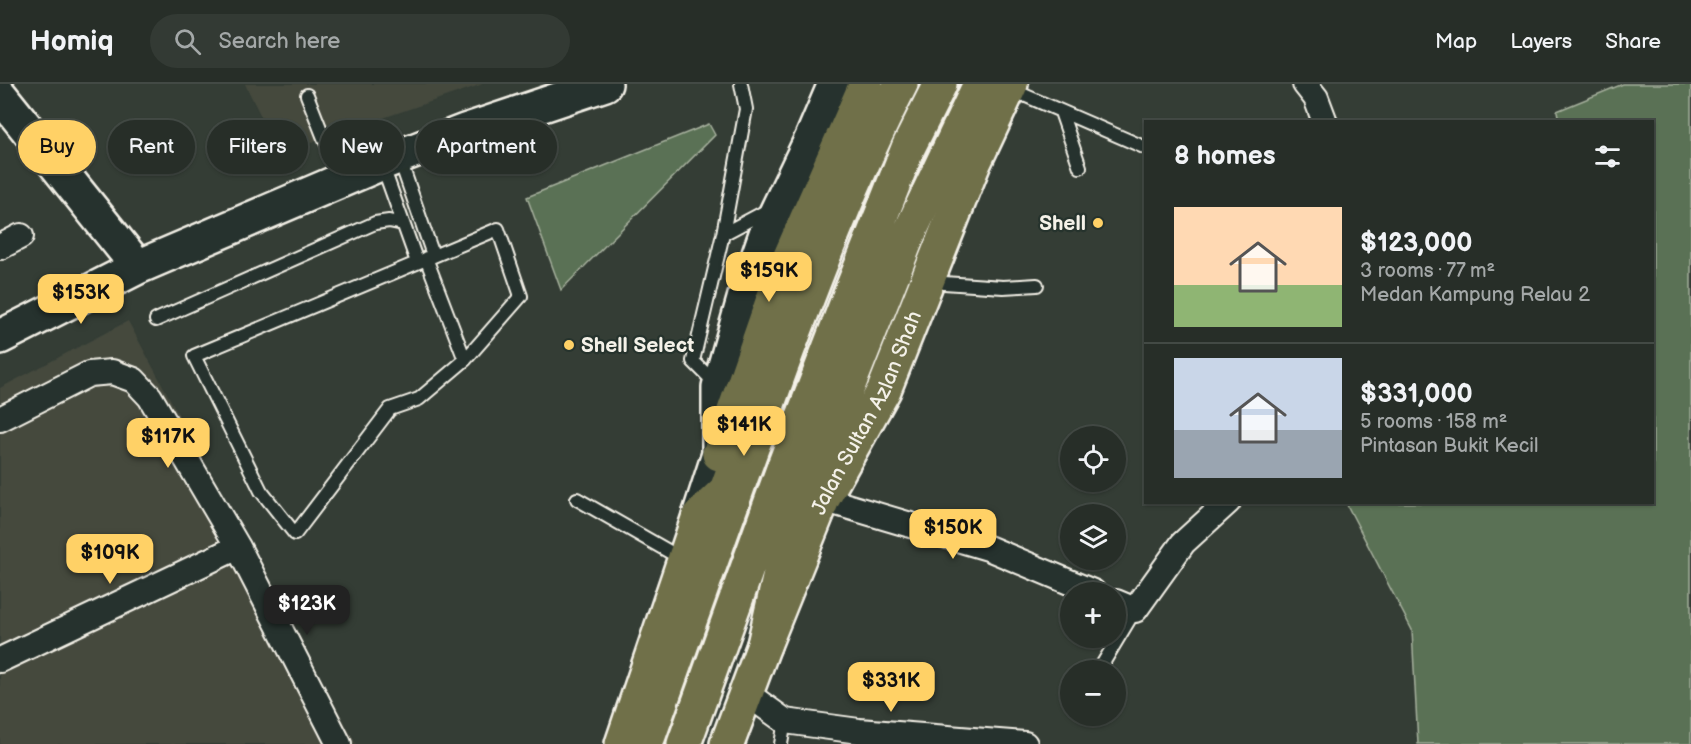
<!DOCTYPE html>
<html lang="en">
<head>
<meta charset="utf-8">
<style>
  :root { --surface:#272e28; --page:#333a34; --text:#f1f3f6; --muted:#a4a8a8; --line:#434a45; --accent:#ffd166 }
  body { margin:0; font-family:"Balsamiq Sans",sans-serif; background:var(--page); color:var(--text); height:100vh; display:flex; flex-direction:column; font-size:22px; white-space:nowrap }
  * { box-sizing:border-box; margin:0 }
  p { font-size:20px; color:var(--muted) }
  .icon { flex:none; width:33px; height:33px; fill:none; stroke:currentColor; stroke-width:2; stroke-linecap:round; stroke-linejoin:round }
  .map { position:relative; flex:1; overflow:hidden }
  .details { position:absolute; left:1144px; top:36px; width:510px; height:384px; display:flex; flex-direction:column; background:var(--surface); border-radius:0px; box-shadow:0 2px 4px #0004,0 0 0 2px var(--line) }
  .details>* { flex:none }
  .hud { position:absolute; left:18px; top:36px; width:570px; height:54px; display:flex; gap:12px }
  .fabs { position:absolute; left:1060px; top:342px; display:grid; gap:12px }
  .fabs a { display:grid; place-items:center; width:66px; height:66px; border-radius:50%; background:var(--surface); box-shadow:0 2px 4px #0004,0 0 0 2px var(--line); font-size:30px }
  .price { position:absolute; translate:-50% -51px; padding:0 14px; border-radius:12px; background:var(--accent); color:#111; font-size:20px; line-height:39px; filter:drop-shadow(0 2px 3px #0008) }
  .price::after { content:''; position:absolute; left:50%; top:36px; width:18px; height:14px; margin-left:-9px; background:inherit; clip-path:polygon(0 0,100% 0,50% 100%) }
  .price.current { background:#222; color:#fff }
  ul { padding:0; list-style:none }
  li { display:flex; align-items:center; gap:18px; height:150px; padding:0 30px }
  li+li { border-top:2px solid var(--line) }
  li span { display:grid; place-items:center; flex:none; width:168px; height:120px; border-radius:0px; color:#555 }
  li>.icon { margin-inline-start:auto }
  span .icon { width:72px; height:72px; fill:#fffc; stroke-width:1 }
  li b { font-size:26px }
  h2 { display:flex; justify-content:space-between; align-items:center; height:72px; padding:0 30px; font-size:26px }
  .pill { padding:0 21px; border-radius:27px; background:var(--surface); box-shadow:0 2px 4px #0004,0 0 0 2px var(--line); font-size:21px; line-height:54px }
  .pill.current { background:var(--accent); color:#111 }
  header { display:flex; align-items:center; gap:36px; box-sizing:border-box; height:84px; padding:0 30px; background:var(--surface); border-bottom:2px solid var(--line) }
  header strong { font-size:28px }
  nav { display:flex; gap:33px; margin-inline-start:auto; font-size:21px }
  .search { width:420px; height:54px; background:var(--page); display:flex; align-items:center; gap:15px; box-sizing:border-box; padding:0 21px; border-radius:33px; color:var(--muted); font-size:22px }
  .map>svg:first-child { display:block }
  .built { fill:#44493e }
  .green { fill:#5a7155; stroke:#a7b19e; stroke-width:1.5 }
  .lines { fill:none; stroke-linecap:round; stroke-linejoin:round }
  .lane-casing { stroke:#f4f1e8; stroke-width:16 }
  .street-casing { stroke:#f4f1e8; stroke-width:28 }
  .secondary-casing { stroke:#f4f1e8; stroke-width:38 }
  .primary-casing { stroke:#f4f1e8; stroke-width:38 }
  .highway-casing { stroke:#f4f1e8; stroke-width:38 }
  .lane { stroke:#26332d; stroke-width:12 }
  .street { stroke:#26332d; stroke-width:24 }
  .secondary { stroke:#26332d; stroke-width:33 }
  .primary { stroke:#70704a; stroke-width:33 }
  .highway { stroke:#70704a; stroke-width:33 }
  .poi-dot { fill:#ffd166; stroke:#26332d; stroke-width:2 }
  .labels { text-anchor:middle; stroke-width:4.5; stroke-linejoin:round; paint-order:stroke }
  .poi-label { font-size:21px; font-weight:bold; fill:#f4f1e8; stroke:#26332d; text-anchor:end }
  .street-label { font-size:21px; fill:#f4f1e8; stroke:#26332d }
</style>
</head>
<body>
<header>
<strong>Homiq</strong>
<div class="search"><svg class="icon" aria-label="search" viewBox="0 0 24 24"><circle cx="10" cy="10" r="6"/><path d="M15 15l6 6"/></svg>Search here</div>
<nav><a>Map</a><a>Layers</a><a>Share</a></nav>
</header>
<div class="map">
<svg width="1691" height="660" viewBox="0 0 1691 660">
  <rect width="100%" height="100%" fill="#343d35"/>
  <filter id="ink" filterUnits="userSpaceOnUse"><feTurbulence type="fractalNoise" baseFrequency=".0167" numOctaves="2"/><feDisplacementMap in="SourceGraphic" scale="12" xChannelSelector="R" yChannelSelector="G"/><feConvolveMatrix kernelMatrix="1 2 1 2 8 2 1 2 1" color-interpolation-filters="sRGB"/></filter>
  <g filter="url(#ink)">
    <path class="built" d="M245,0H483L324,54L280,71Z
      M128,237L356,660H0V304Z"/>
    <path class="green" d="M1623,0H1691V660H1418L1412,546L1346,419L1653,418V38L1559,37L1557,27Z
      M709,40L715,51L561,206L527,113Z"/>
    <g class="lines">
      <defs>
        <path id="lane" d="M1010,5L1146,64
          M307,11L324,54L344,94
          M1061,28L1080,83
          M399,73L433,171
          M382,80L417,178
          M723,150L770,125
          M426,174L465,276L419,315L390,325L295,450L261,407L194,272L498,145L521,212L465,276
          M929,198L1003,203L1037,201
          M156,236L375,139L389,137L403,140
          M716,300L693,277L723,150L746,25L741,0
          M577,415L682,475
          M1099,586L1135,526
          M781,660L785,637"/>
        <path id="street" d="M1305,0L1316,14L1325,38
          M0,163L21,152
          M0,335L89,290L112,288L134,296L150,313L238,463L339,660
          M823,415L988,464L1093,508
          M1116,518L1135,526L1183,459L1228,418
          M0,576L238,463
          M746,609L785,637L859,647L1025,660"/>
        <path id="secondary" d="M0,11L138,183
          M0,253L138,183L382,79L465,47L605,0
          M699,432L719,370V303L747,205L766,150L812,54L835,0"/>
        <g id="primary">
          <path d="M622,660L699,432L726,406L736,378"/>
          <path id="s1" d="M727,660L764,561L823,415L884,306L974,79L1011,0"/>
        </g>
        <path id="highway" d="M719,370L780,195L866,0
          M764,561L788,454L908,152L980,0
          M646,660C691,535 735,409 781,284C817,188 854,91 901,0
          M684,660L784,382L850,210L908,64L940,0"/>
      </defs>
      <use href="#lane" class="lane-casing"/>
      <use href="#street" class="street-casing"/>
      <use href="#secondary" class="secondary-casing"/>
      <use href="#primary" class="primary-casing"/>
      <use href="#highway" class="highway-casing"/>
      <use href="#lane" class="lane"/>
      <use href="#street" class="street"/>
      <use href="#secondary" class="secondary"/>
      <use href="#primary" class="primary"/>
      <use href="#highway" class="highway"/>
    </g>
  </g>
  <g class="poi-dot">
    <circle cx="1098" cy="139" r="6"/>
    <circle cx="569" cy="261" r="6"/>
  </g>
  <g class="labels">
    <g class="poi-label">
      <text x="1086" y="146">Shell</text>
      <text x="581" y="268" text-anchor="start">Shell Select</text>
    </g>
    <g class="street-label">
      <text dy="7" stroke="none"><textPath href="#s1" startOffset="360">Jalan Sultan Azlan Shah</textPath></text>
    </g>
  </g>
</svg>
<div class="fabs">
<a><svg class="icon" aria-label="locate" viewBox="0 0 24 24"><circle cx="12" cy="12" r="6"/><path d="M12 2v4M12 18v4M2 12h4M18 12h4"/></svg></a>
<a><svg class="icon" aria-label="layers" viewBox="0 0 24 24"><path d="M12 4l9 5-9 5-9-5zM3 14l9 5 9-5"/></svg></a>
<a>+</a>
<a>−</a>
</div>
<b class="price" style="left:769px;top:219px">$159K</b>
<b class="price" style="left:81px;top:241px">$153K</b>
<b class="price" style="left:744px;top:373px">$141K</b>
<b class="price" style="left:168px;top:385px">$117K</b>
<b class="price" style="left:953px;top:476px">$150K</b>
<b class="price" style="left:110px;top:501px">$109K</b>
<b class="price current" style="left:307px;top:552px">$123K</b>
<b class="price" style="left:891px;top:629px">$331K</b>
<div class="hud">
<a class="pill current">Buy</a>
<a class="pill">Rent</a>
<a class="pill">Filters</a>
<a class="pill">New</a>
<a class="pill">Apartment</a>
</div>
<section class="details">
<h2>8 homes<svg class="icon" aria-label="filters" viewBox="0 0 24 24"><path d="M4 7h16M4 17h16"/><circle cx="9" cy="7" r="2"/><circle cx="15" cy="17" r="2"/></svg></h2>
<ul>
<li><span style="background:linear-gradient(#ffd9b3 65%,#8fb573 0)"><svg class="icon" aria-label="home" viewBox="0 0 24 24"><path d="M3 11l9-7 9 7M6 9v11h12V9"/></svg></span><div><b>$123,000</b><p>3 rooms · 77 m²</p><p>Medan Kampung Relau 2</p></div></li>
<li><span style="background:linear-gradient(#c9d6e8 60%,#9aa5b1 0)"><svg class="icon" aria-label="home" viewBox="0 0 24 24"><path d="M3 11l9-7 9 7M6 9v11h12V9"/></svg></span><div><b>$331,000</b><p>5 rooms · 158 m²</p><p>Pintasan Bukit Kecil</p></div></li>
</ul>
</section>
</div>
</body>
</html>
